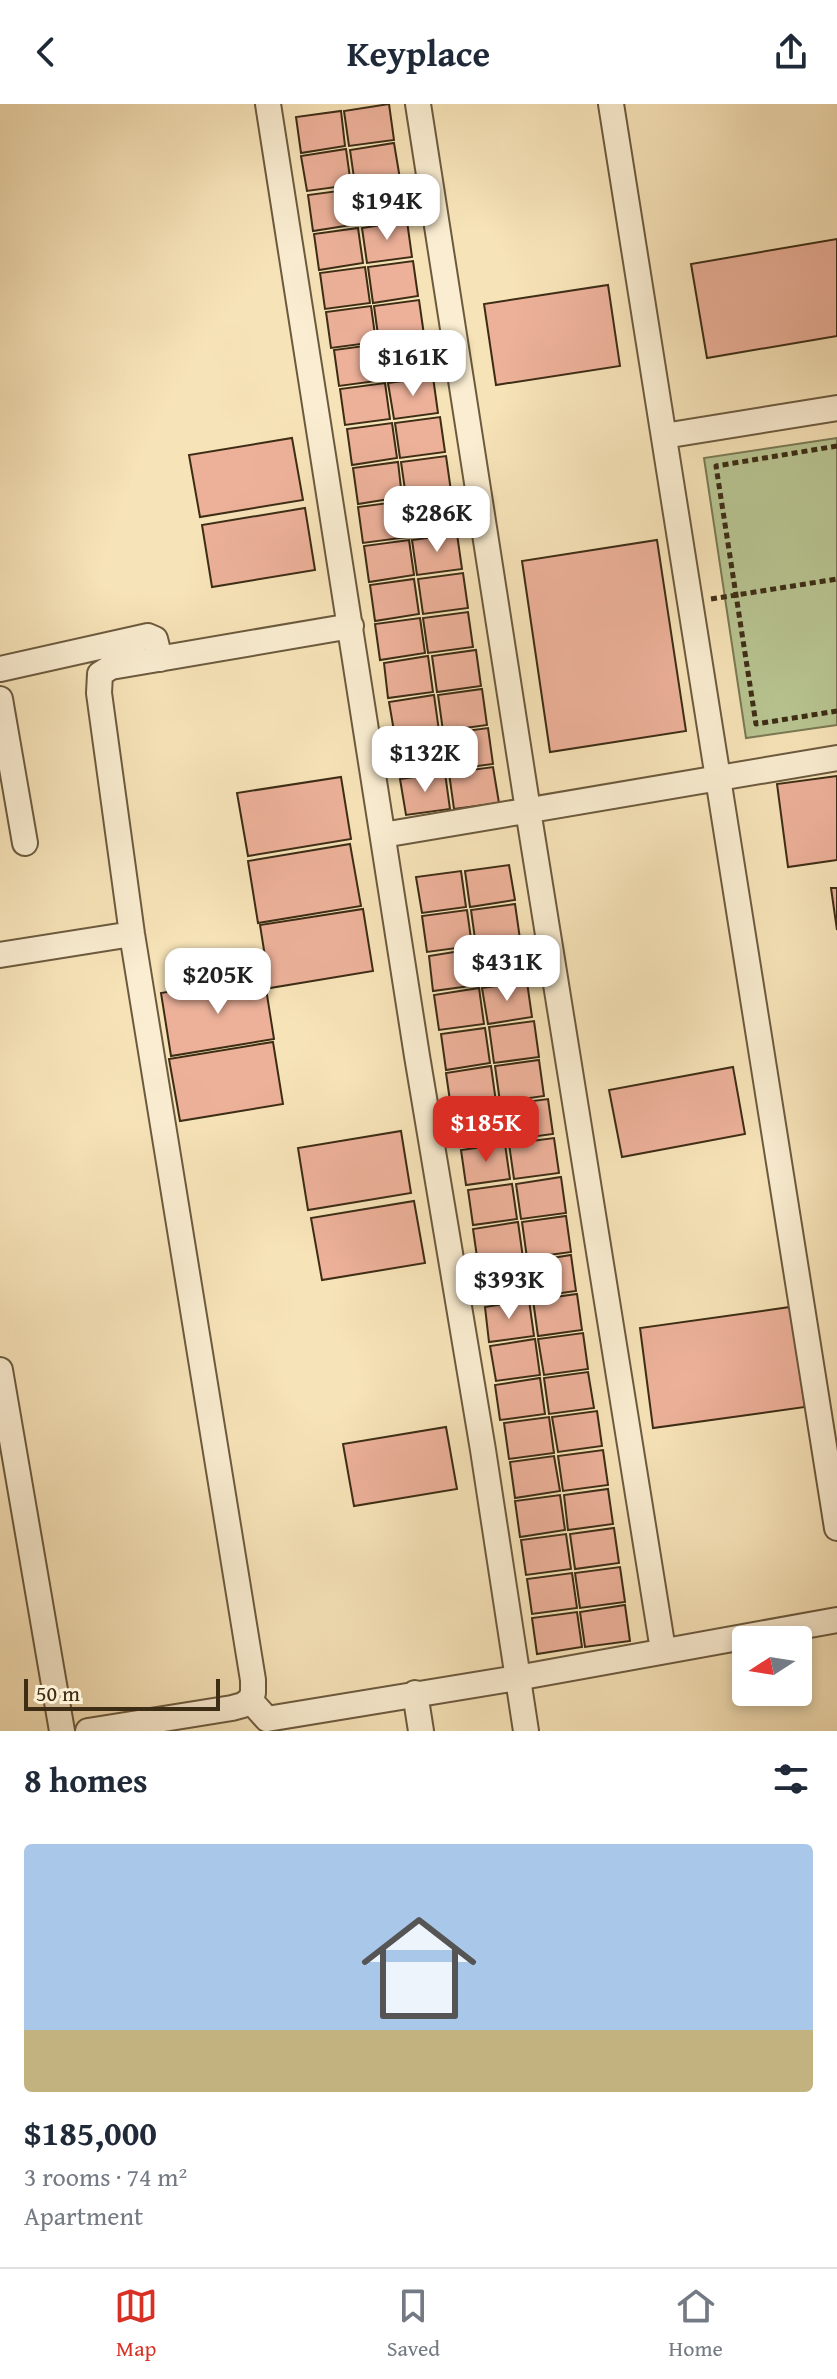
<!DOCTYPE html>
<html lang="en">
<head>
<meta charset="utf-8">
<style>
  :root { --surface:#fff; --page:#f6f6f7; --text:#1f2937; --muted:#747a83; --line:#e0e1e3; --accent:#d93025 }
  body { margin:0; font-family:"Gentium Book Plus",serif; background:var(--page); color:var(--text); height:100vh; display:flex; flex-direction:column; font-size:30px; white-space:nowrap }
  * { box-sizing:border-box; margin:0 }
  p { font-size:26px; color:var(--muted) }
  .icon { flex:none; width:44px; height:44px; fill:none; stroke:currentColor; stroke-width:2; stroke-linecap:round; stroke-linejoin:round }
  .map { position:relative; height:1627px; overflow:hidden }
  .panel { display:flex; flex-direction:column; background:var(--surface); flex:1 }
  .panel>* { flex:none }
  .needle { width:52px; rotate:258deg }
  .controls { position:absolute; left:732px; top:1522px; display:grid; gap:16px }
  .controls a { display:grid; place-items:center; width:80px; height:80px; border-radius:8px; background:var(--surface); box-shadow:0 4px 12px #0003; font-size:40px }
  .scale { position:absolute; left:24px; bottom:20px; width:196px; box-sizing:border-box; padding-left:8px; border:4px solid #3d2d15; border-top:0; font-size:22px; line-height:28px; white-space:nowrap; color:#3d2d15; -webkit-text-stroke:6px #faedd1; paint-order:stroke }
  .price { position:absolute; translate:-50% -68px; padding:0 18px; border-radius:16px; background:#fff; color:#222; font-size:26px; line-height:52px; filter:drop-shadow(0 2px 4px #0008) }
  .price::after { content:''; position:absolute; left:50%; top:48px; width:24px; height:18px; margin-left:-12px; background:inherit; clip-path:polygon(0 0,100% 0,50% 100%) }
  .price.current { background:var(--accent); color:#fff }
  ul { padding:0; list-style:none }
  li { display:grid; align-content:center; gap:16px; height:424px; padding:0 24px }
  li+li { border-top:2px solid var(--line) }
  li span { display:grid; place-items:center; height:248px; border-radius:8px; color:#555 }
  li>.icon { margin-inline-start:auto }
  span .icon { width:144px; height:144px; fill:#fffc; stroke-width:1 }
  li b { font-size:34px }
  h2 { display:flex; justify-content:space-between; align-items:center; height:96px; padding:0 24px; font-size:34px }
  header { display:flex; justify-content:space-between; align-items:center; height:104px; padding:0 24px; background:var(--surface); font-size:36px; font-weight:700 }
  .tabs { display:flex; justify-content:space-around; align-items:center; height:112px; border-top:2px solid var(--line); background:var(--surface); font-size:22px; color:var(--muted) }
  .tabs a { display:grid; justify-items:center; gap:4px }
  .tabs .current { color:var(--accent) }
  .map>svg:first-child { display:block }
  .green { fill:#b8c592; stroke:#7a7954; stroke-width:2 }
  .building { fill:#edb19a; stroke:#3d2d15; stroke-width:2 }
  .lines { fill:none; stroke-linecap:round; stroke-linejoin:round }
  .street-casing { stroke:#6c5a3e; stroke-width:28 }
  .path { stroke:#3d2d15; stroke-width:5; stroke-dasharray:6 4; stroke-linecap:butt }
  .street { stroke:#faedd1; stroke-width:24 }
</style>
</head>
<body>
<header><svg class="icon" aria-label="back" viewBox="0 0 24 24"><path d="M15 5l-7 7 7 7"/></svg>Keyplace<svg class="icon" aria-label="share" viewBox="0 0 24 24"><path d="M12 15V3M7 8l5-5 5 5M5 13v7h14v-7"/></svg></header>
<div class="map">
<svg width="837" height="1627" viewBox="0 0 837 1627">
  <rect width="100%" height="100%" fill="#f7e3b8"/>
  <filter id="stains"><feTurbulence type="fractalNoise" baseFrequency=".0025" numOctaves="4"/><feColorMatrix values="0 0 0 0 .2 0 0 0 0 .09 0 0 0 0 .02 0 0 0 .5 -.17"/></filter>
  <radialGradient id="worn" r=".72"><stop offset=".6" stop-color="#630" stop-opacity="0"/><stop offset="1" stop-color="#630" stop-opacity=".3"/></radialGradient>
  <path class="green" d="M837,334V621L746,634L704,354Z"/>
  <path class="building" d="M389,0L394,36L349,42L344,7Z
    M341,7L345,42L301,49L296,13Z
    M394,39L400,75L355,81L350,46Z
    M346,45L351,81L307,87L301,52Z
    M401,78L406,114L361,121L356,85Z
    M353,85L358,120L313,127L308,91Z
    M407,117L412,153L367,159L362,124Z
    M358,124L363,159L319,166L314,130Z
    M837,135V232L707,254L691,160Z
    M413,157L418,192L373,199L368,163Z
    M365,163L370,199L325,205L320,169Z
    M608,181L620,262L496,281L484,200Z
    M419,196L424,231L379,238L374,202Z
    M371,202L376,238L331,244L326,208Z
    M427,234L432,270L388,276L383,240Z
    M379,240L384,276L339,282L334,246Z
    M433,273L438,309L394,315L388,279Z
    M385,279L390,315L345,321L340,285Z
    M440,313L445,348L400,354L395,319Z
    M392,319L397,354L352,361L347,325Z
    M292,334L303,396L200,413L189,351Z
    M446,352L451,387L406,393L401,358Z
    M398,358L402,393L358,400L353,364Z
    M451,391L456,426L411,433L406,397Z
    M403,397L408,433L363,439L358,403Z
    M305,404L315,466L212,483L202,421Z
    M457,430L462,465L417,471L412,436Z
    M409,436L414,471L369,478L364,442Z
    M657,436L686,627L550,648L522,457Z
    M463,469L468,504L423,510L418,475Z
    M414,475L419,510L375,517L370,481Z
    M468,508L473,543L428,549L423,514Z
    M420,514L425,549L380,556L375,520Z
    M476,546L481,582L437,588L432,552Z
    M428,552L433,588L388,594L384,559Z
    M482,585L487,621L443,627L438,591Z
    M434,591L439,627L395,633L389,598Z
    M488,624L493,660L448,666L443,630Z
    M439,630L444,666L400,672L395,636Z
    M493,663L499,699L454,705L449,669Z
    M445,669L450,705L406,711L400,675Z
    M837,672V756L788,763L777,680Z
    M341,673L351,735L248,752L237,689Z
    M350,740L361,802L258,819L248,757Z
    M509,761L515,796L470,803L465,767Z
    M461,767L466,803L422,809L416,773Z
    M831,784H837V826Z
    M515,800L520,835L476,842L471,806Z
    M363,805L373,867L270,884L260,821Z
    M467,806L472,842L427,848L422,812Z
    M521,839L526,875L482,881L477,845Z
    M473,845L478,881L433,887L429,852Z
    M264,872L274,935L171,952L161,889Z
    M527,878L532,913L488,920L482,884Z
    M479,884L484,920L439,926L434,891Z
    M534,917L539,953L494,959L489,923Z
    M485,924L490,959L446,966L441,930Z
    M273,938L283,1000L180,1017L169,955Z
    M539,956L544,992L500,998L495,962Z
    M491,962L496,998L451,1004L446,969Z
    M733,963L745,1030L622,1053L609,986Z
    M548,995L553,1030L508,1036L503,1001Z
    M500,1001L505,1036L460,1043L455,1007Z
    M401,1027L411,1089L308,1106L298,1044Z
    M554,1034L559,1069L514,1075L509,1040Z
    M505,1040L510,1075L466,1081L461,1046Z
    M561,1073L566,1109L521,1115L516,1080Z
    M512,1080L517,1115L473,1121L468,1086Z
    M414,1097L425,1159L322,1176L311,1114Z
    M566,1112L571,1148L527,1154L522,1118Z
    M518,1118L523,1154L478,1160L473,1125Z
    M571,1151L576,1187L532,1193L527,1158Z
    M523,1158L528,1193L483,1199L479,1164Z
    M577,1190L582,1226L538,1232L533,1196Z
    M529,1196L534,1232L489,1238L485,1203Z
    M790,1203L805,1303L653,1324L640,1224Z
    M583,1229L588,1265L544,1271L538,1235Z
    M535,1235L540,1271L496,1277L490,1242Z
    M588,1268L594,1304L549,1310L544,1274Z
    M540,1274L545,1310L500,1316L495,1281Z
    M597,1307L602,1342L558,1348L552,1313Z
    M549,1313L554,1349L509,1355L504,1319Z
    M446,1323L457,1385L354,1402L343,1340Z
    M603,1346L608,1381L563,1387L558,1352Z
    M554,1352L560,1387L515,1394L510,1358Z
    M608,1385L613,1420L568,1426L564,1391Z
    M560,1391L565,1426L520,1433L515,1397Z
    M614,1424L619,1459L575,1465L570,1430Z
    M566,1430L571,1465L526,1471L521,1436Z
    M620,1463L625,1498L580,1504L575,1469Z
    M572,1469L577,1504L532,1510L527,1475Z
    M625,1501L630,1537L585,1543L580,1508Z
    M577,1508L582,1543L537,1550L532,1514Z"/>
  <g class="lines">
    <defs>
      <path id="street" d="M268,0L417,952L483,1346L526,1627
        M418,0L528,706L663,1546
        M611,0L837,1424
        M664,332L837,304
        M0,565L148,532L155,535L160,555
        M0,595L25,739
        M383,731L837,654
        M0,851L132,830
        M0,1266L62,1627
        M415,1589L421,1627
        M250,1596L253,1589V1576L132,830L99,589L100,570L111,563L351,522
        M88,1627L232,1604L243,1601L250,1596L267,1615L517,1574L837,1516"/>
    </defs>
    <use href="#street" class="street-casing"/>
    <path class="path" d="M837,342L716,362L756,620L837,607
      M711,495L837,475"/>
    <use href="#street" class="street"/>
  </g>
  <rect width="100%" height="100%" filter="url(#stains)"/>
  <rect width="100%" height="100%" fill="url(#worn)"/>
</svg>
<div class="controls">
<a><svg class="needle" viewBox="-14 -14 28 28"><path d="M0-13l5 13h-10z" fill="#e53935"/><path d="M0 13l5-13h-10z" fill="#747a83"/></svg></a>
</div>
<div class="scale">50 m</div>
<b class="price" style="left:387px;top:138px">$194K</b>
<b class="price" style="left:413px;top:294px">$161K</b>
<b class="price" style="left:437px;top:450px">$286K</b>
<b class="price" style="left:425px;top:690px">$132K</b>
<b class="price" style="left:507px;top:899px">$431K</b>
<b class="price" style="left:218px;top:912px">$205K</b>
<b class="price current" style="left:486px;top:1060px">$185K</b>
<b class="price" style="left:509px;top:1217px">$393K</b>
</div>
<section class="panel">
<h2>8 homes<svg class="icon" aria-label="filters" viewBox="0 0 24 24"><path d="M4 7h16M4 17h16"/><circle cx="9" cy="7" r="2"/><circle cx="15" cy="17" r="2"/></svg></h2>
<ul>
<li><span style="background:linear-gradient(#a9c7e8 75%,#c2b280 0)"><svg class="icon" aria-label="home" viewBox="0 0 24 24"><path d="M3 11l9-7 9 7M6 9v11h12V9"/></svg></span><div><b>$185,000</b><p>3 rooms · 74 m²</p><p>Apartment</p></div></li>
</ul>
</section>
<nav class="tabs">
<a class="current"><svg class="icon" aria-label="map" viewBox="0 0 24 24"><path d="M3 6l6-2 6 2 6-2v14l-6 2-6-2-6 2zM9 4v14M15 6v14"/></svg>Map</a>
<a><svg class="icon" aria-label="saved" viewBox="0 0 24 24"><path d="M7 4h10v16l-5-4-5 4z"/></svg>Saved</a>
<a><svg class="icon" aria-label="home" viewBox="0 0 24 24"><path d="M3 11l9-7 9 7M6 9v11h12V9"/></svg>Home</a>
</nav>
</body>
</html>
